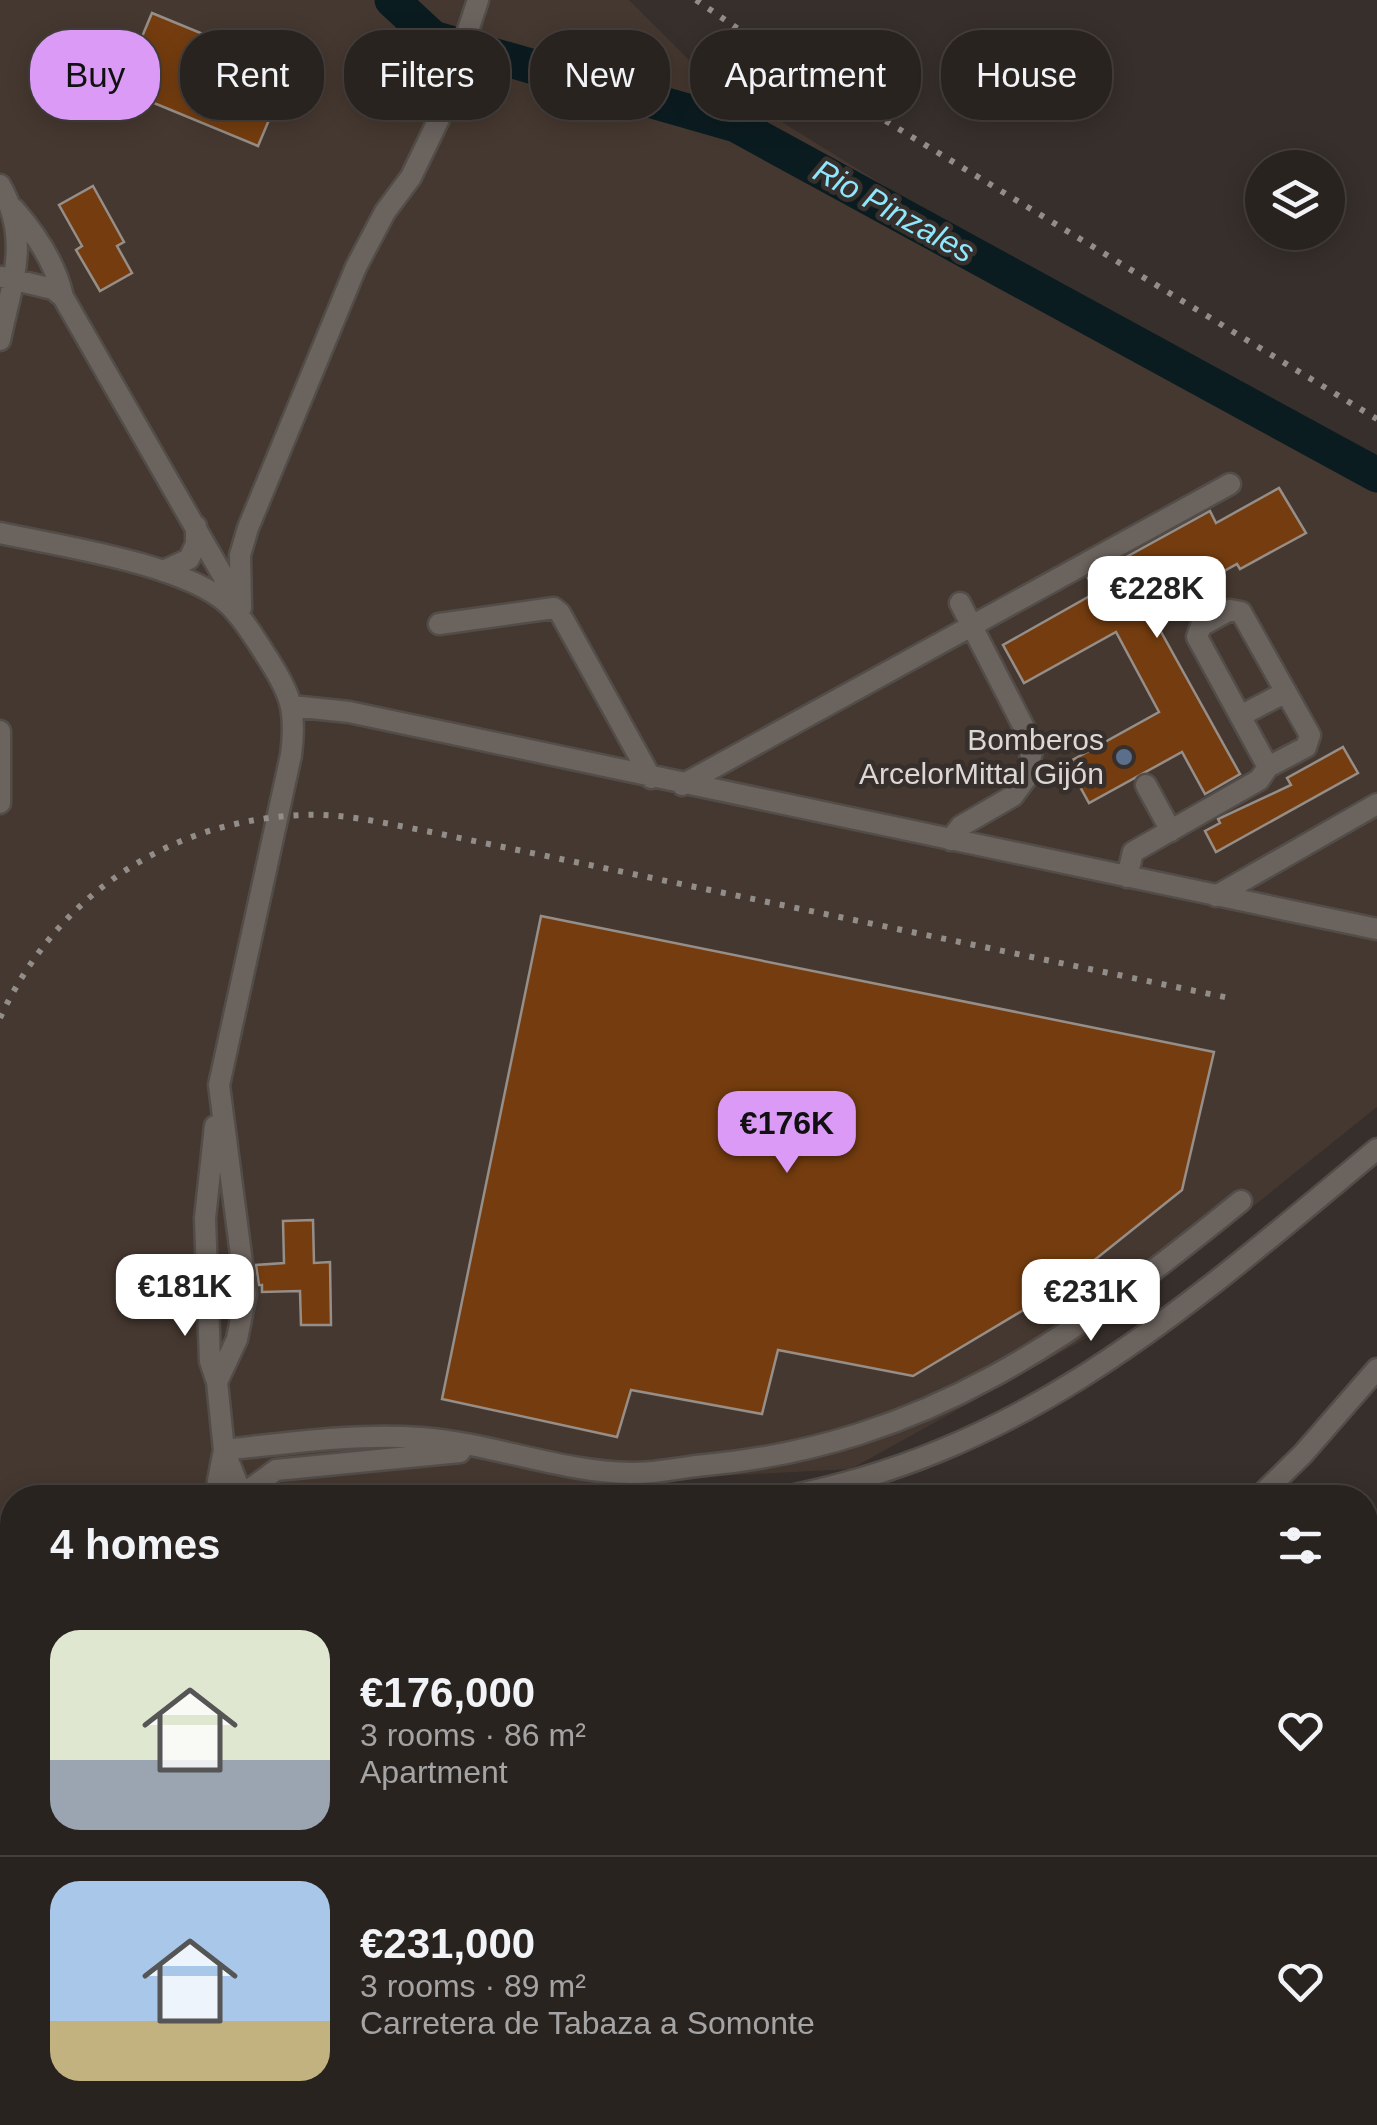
<!DOCTYPE html>
<html lang="en">
<head>
<meta charset="utf-8">
<style>
  :root { --surface:#292320; --page:#352f2d; --text:#f1f3f6; --muted:#a5a4a5; --line:#45403e; --accent:#da9af6 }
  body { margin:0; font-family:Arial,sans-serif; background:var(--page); color:var(--text); height:100vh; display:flex; flex-direction:column; font-size:38px; white-space:nowrap }
  * { box-sizing:border-box; margin:0 }
  p { font-size:32px; color:var(--muted) }
  .icon { flex:none; width:55px; height:55px; fill:none; stroke:currentColor; stroke-width:2; stroke-linecap:round; stroke-linejoin:round }
  .map { position:relative; flex:1; overflow:hidden }
  .panel { position:absolute; left:0px; top:1485px; width:1378px; height:640px; display:flex; flex-direction:column; background:var(--surface); border-radius:40px 40px 0 0; box-shadow:0 5px 25px #0003,0 0 0 2px var(--line) }
  .panel>* { flex:none }
  .hud { position:absolute; left:30px; top:30px; width:1318px; height:90px; display:flex; gap:20px }
  .fabs { position:absolute; left:1245px; top:150px; display:grid; gap:20px }
  .fabs a { display:grid; place-items:center; width:100px; height:100px; border-radius:50%; background:var(--surface); box-shadow:0 5px 25px #0003,0 0 0 2px var(--line); font-size:50px }
  .price { position:absolute; translate:-50% -85px; padding:0 22px; border-radius:20px; background:#fff; color:#222; font-size:32px; line-height:65px; filter:drop-shadow(0 2px 5px #0008) }
  .price::after { content:''; position:absolute; left:50%; top:60px; width:30px; height:22px; margin-left:-15px; background:inherit; clip-path:polygon(0 0,100% 0,50% 100%) }
  .price.selected { background:var(--accent); color:#111 }
  ul { padding:0; list-style:none }
  li { display:flex; align-items:center; gap:30px; height:250px; padding:0 50px }
  li+li { border-top:2px solid var(--line) }
  li span { display:grid; place-items:center; flex:none; width:280px; height:200px; border-radius:30px; color:#555 }
  li>.icon { margin-inline-start:auto }
  span .icon { width:120px; height:120px; fill:#fffc; stroke-width:1 }
  li b { font-size:42px }
  h2 { display:flex; justify-content:space-between; align-items:center; height:120px; padding:0 50px; font-size:42px }
  .tag { padding:0 35px; border-radius:40px; background:var(--surface); box-shadow:0 5px 25px #0003,0 0 0 2px var(--line); font-size:35px; line-height:90px }
  .tag.selected { background:var(--accent); color:#111 }
  .map>svg:first-child { display:block }
  .built { fill:#453830 }
  .lines { fill:none; stroke-linecap:round; stroke-linejoin:round }
  .river { stroke:#0b1c20; stroke-width:35 }
  .building { fill:#753d0f; stroke:#968e88; stroke-width:2.5 }
  .minor-casing { stroke:#534d49; stroke-width:25 }
  .highway-casing { stroke:#534d49; stroke-width:35 }
  .minor { stroke:#6b635e; stroke-width:20 }
  .highway { stroke:#ba8c38; stroke-width:30 }
  .rail { stroke:#928d89; stroke-width:6; stroke-dasharray:5 10; stroke-linecap:butt }
  .service-dot { fill:#5c6f8a; stroke:#372f2b; stroke-width:4 }
  .labels { text-anchor:middle; stroke-width:9; stroke-linejoin:round; paint-order:stroke }
  .poi-label { font-size:30px; fill:#dbd7d4; stroke:#372f2b; text-anchor:end }
  .water-label { font-size:32px; font-style:italic; fill:#8fe7fe; stroke:#372f2b }
</style>
</head>
<body>
<div class="map">
<svg width="1377" height="2125" viewBox="0 0 1377 2125">
  <rect width="100%" height="100%" fill="#372f2b"/>
  <path class="built" d="M0,0H629L700,71L1377,492V1107L1094,1334L851,1469L318,1497L12,1498V2112L112,2113L109,2125H0Z"/>
  <g class="lines">
    <path class="river" d="M392,0L433,38L736,125L1377,475"/>
  </g>
  <path class="building" d="M152,13L290,70L258,146L120,89Z
    M93,186L124,242L117,246L132,273L100,291L76,250L82,246L59,205Z
    M1279,488L1306,533L1240,569L1237,564L1150,612L1240,774L1205,794L1182,752L1089,803L1067,763L1159,712L1116,632L1024,683L1003,645L1095,593L1088,578L1210,511L1216,523Z
    M1343,747L1358,773L1216,852L1205,831L1220,823L1218,819L1291,785L1287,778Z
    M541,916L1214,1052L1182,1190L1057,1290L913,1376L778,1350L762,1414L631,1390L617,1437L442,1399Z
    M313,1220L314,1263L330,1262L331,1325H301L300,1291L262,1292V1285H259L256,1265L284,1263L283,1221Z"/>
  <g class="lines">
    <defs>
      <path id="minor" d="M0,185C31,240 12,282 0,340
        M14,209C35,233 56,265 63,297L238,602
        M2,277L53,289L63,297
        M0,533C60,546 184,564 228,604C243,618 254,637 265,654C290,692 297,709 291,755L219,1085L246,1294L237,1339L217,1382L224,1450C288,1443 357,1433 421,1438C491,1443 560,1472 631,1473C655,1474 682,1467 706,1465C927,1444 1075,1336 1241,1201
        M163,571L189,559L196,544V526
        M241,608L240,555L248,528L356,267L385,212L411,177L438,121L478,0
        M439,624L554,608L560,613L651,778
        M292,706L349,712L1377,929
        M1240,716L1286,692
        M0,731V803
        M682,785L1230,484
        M1146,785L1171,831
        M950,840L961,826L1013,796L1027,777L1033,745L960,603
        M1127,877L1133,852L1259,780L1268,767L1197,637L1201,626L1230,610L1241,612L1310,735L1306,747L1268,767
        M1216,896L1377,804
        M215,1126L205,1218L210,1361L217,1382
        M242,1495L276,1470L460,1452
        M221,1498L218,1481L224,1450L243,1498
        M779,1498C1028,1452 1189,1305 1377,1149
        M1258,1498L1303,1454L1377,1369
        M153,2112L155,2125
        M308,2112L316,2125
        M587,2112L593,2125
        M480,2125L488,2112"/>
      <path id="highway" d="M1365,1679L1377,1662
        M1365,1767L1377,1749
        M1063,2125L1071,2112
        M1120,2125L1128,2112"/>
    </defs>
    <use href="#minor" class="minor-casing"/>
    <use href="#highway" class="highway-casing"/>
    <use href="#minor" class="minor"/>
    <use href="#highway" class="highway"/>
    <path class="rail" d="M696,0L772,52L1377,419
      M0,1018C56,897 166,821 302,815C345,813 388,824 431,832L1229,998"/>
  </g>
  <circle class="service-dot" cx="1124" cy="757" r="10"/>
  <g class="labels">
    <g class="poi-label">
      <text x="1104" y="750">Bomberos<tspan x="1104" dy="34">ArcelorMittal Gijón</tspan></text>
    </g>
    <g class="water-label">
      <text transform="translate(894 211) rotate(29)" y="11">Rio Pinzales</text>
    </g>
  </g>
</svg>
<div class="fabs">
<a><svg class="icon" aria-label="layers" viewBox="0 0 24 24"><path d="M12 4l9 5-9 5-9-5zM3 14l9 5 9-5"/></svg></a>
</div>
<b class="price" style="left:1157px;top:641px">€228K</b>
<b class="price selected" style="left:787px;top:1176px">€176K</b>
<b class="price" style="left:185px;top:1339px">€181K</b>
<b class="price" style="left:1091px;top:1344px">€231K</b>
<div class="hud">
<a class="tag selected">Buy</a>
<a class="tag">Rent</a>
<a class="tag">Filters</a>
<a class="tag">New</a>
<a class="tag">Apartment</a>
<a class="tag">House</a>
</div>
<section class="panel">
<h2>4 homes<svg class="icon" aria-label="filters" viewBox="0 0 24 24"><path d="M4 7h16M4 17h16"/><circle cx="9" cy="7" r="2"/><circle cx="15" cy="17" r="2"/></svg></h2>
<ul>
<li><span style="background:linear-gradient(#dfe7d0 65%,#9aa5b1 0)"><svg class="icon" aria-label="home" viewBox="0 0 24 24"><path d="M3 11l9-7 9 7M6 9v11h12V9"/></svg></span><div><b>€176,000</b><p>3 rooms · 86 m²</p><p>Apartment</p></div><svg class="icon" aria-label="heart" viewBox="0 0 24 24"><path d="M12 20l-8-8c-3-5 5-10 8-4 3-6 11-1 8 4z"/></svg></li>
<li><span style="background:linear-gradient(#a9c7e8 70%,#c2b280 0)"><svg class="icon" aria-label="home" viewBox="0 0 24 24"><path d="M3 11l9-7 9 7M6 9v11h12V9"/></svg></span><div><b>€231,000</b><p>3 rooms · 89 m²</p><p>Carretera de Tabaza a Somonte</p></div><svg class="icon" aria-label="heart" viewBox="0 0 24 24"><path d="M12 20l-8-8c-3-5 5-10 8-4 3-6 11-1 8 4z"/></svg></li>
</ul>
</section>
</div>
</body>
</html>
